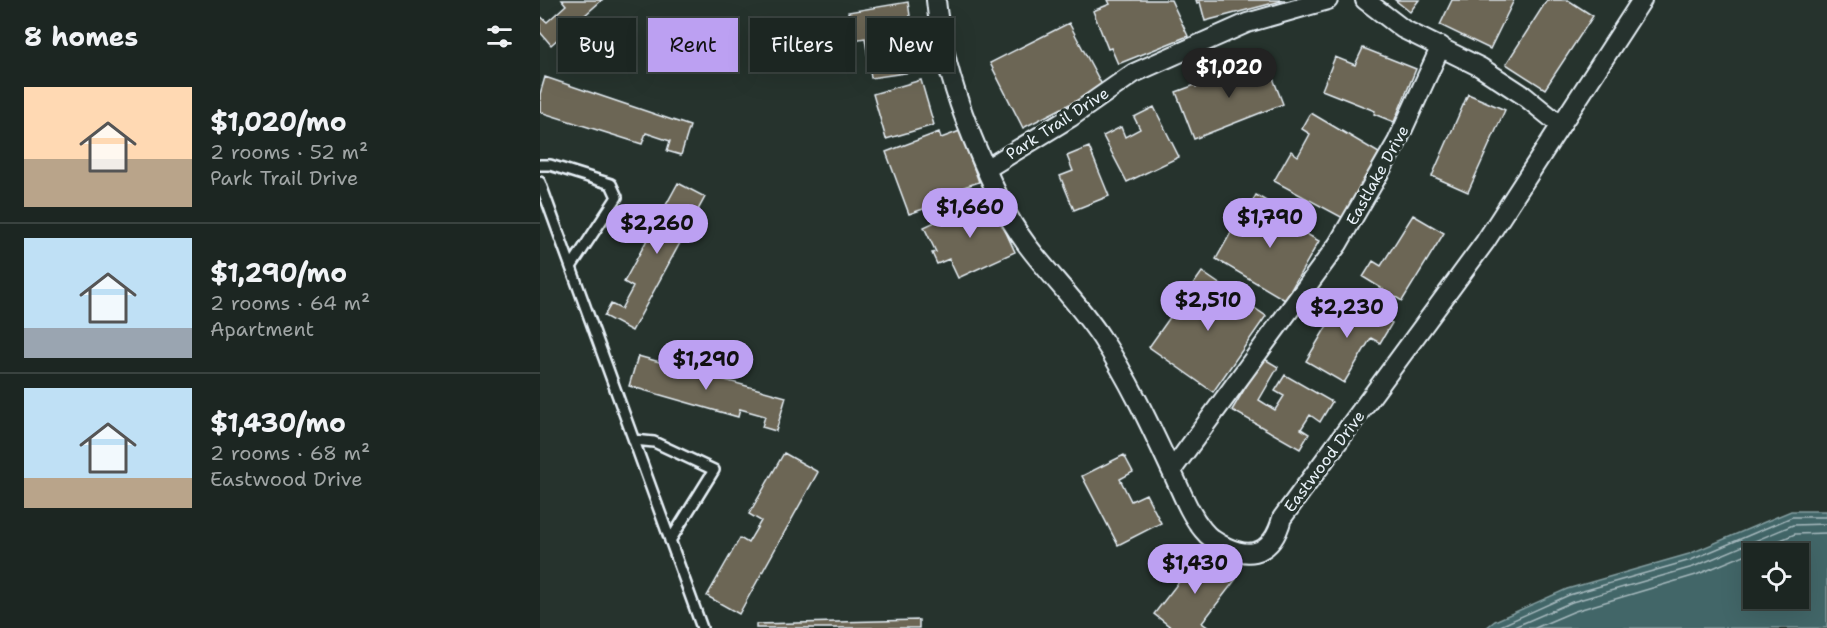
<!DOCTYPE html>
<html lang="en">
<head>
<meta charset="utf-8">
<style>
  :root { --surface:#1c2622; --page:#29322f; --text:#f1f3f6; --muted:#a0a5a5; --line:#3a4340; --accent:#bca0f2 }
  body { margin:0; font-family:"Shantell Sans",sans-serif; background:var(--page); color:var(--text); height:100vh; display:flex; flex-direction:column; font-size:22px; white-space:nowrap }
  * { box-sizing:border-box; margin:0 }
  p { font-size:20px; color:var(--muted) }
  .icon { flex:none; width:33px; height:33px; fill:none; stroke:currentColor; stroke-width:2; stroke-linecap:round; stroke-linejoin:round }
  .map { position:relative; flex:1; overflow:hidden }
  .drawer { display:flex; flex-direction:column; background:var(--surface); width:540px }
  .drawer>* { flex:none }
  .guide { position:absolute; left:18px; top:18px; width:570px; height:54px; display:flex; gap:12px }
  .tools { position:absolute; left:1203px; top:543px; display:grid; gap:12px }
  .tools a { display:grid; place-items:center; width:66px; height:66px; border-radius:0px; background:var(--surface); box-shadow:0 6px 24px #0002,0 0 0 2px var(--line); font-size:30px }
  .price { position:absolute; translate:-50% -51px; padding:0 14px; border-radius:21px; background:var(--accent); color:#111; font-size:20px; line-height:39px; filter:drop-shadow(0 2px 3px #0008) }
  .price::after { content:''; position:absolute; left:50%; top:36px; width:18px; height:14px; margin-left:-9px; background:inherit; clip-path:polygon(0 0,100% 0,50% 100%) }
  .price.selected { background:#222; color:#fff }
  ul { padding:0; list-style:none }
  li { display:flex; align-items:center; gap:18px; height:150px; padding:0 24px }
  li+li { border-top:2px solid var(--line) }
  li span { display:grid; place-items:center; flex:none; width:168px; height:120px; border-radius:0px; color:#555 }
  li>.icon { margin-inline-start:auto }
  span .icon { width:72px; height:72px; fill:#fffc; stroke-width:1 }
  li b { font-size:26px }
  h2 { display:flex; justify-content:space-between; align-items:center; height:72px; padding:0 24px; font-size:26px }
  .chip { padding:0 21px; border-radius:0px; background:var(--surface); box-shadow:0 6px 24px #0002,0 0 0 2px var(--line); font-size:21px; line-height:54px }
  .chip.selected { background:var(--accent); color:#111 }
  main { display:flex; flex:1; min-height:0 }
  .map>svg:first-child { display:block }
  .water { fill:#426667; stroke:#849ea1; stroke-width:1.5; fill-rule:evenodd }
  .lines { fill:none; stroke-linecap:round; stroke-linejoin:round }
  .shore { stroke:#a6b9be; stroke-width:1.5 }
  .building { fill:#6c6654; stroke:#e8f1f8; stroke-width:1.5 }
  .service-casing { stroke:#e8f1f8; stroke-width:14 }
  .minor-casing { stroke:#e8f1f8; stroke-width:22 }
  .service { stroke:#26332d; stroke-width:9 }
  .minor { stroke:#26332d; stroke-width:18 }
  .labels { text-anchor:middle; stroke-width:6; stroke-linejoin:round; paint-order:stroke }
  .street-label { font-size:16px; fill:#e8f1f8; stroke:#26332d }
</style>
</head>
<body>
<main>
<section class="drawer">
<h2>8 homes<svg class="icon" aria-label="filters" viewBox="0 0 24 24"><path d="M4 7h16M4 17h16"/><circle cx="9" cy="7" r="2"/><circle cx="15" cy="17" r="2"/></svg></h2>
<ul>
<li><span style="background:linear-gradient(#ffd9b3 60%,#b9a48a 0)"><svg class="icon" aria-label="home" viewBox="0 0 24 24"><path d="M3 11l9-7 9 7M6 9v11h12V9"/></svg></span><div><b>$1,020/mo</b><p>2 rooms · 52 m²</p><p>Park Trail Drive</p></div></li>
<li><span style="background:linear-gradient(#bfe0f5 75%,#9aa5b1 0)"><svg class="icon" aria-label="home" viewBox="0 0 24 24"><path d="M3 11l9-7 9 7M6 9v11h12V9"/></svg></span><div><b>$1,290/mo</b><p>2 rooms · 64 m²</p><p>Apartment</p></div></li>
<li><span style="background:linear-gradient(#bfe0f5 75%,#b9a48a 0)"><svg class="icon" aria-label="home" viewBox="0 0 24 24"><path d="M3 11l9-7 9 7M6 9v11h12V9"/></svg></span><div><b>$1,430/mo</b><p>2 rooms · 68 m²</p><p>Eastwood Drive</p></div></li>
</ul>
</section>
<div class="map">
<svg width="1287" height="628" viewBox="0 0 1287 628">
  <rect width="100%" height="100%" fill="#26332d"/>
  <filter id="ink" filterUnits="userSpaceOnUse"><feTurbulence type="fractalNoise" baseFrequency=".0167" numOctaves="2"/><feDisplacementMap in="SourceGraphic" scale="12" xChannelSelector="R" yChannelSelector="G"/><feConvolveMatrix kernelMatrix="1 2 1 2 8 2 1 2 1" color-interpolation-filters="sRGB"/></filter>
  <g filter="url(#ink)">
    <path class="water" d="M1251,511H1287V628H946L955,621L1027,589L1149,554ZM1214,554H1258V598H1214Z"/>
    <g class="lines">
      <path class="shore" d="M956,628L1029,595L1151,560L1252,517H1287
        M972,628L1032,602L1153,567L1253,525L1287,524
        M995,628L1035,611L1156,575L1255,534L1287,533"/>
    </g>
    <path class="building" d="M22,0H62L11,45L0,32V16L7,22L26,5Z
      M568,0H631L648,36L578,64L571,48L568,49L553,11L570,4Z
      M656,0H745L665,21L660,2L657,3Z
      M855,0H879L870,12Z
      M912,0H974L950,49L900,25Z
      M1007,0H1028L1053,16L1005,89L966,64Z
      M368,2L378,71L331,78L325,38L313,40L308,12Z
      M529,23L563,87L483,128L450,63Z
      M823,48L876,69L854,122L834,114L835,111L782,90L795,57L815,65Z
      M726,60L743,104L654,139L636,92L655,85L656,87Z
      M5,77L150,126L141,155L127,151L130,141L106,133L102,144L0,112V94Z
      M381,80L394,125L346,139L333,94Z
      M928,94L965,110L928,192L892,176Z
      M614,107L639,157L587,182L563,136L581,127L585,137L600,129L594,117Z
      M771,113L839,153L803,218L734,181L751,151L758,156L770,134L762,129Z
      M420,131L439,182L424,187L426,194L369,214L346,152L399,132L401,138Z
      M549,147L569,196L534,210L520,176L533,171L527,156Z
      M138,183L165,197L92,331L64,316L71,304L81,309L93,287L84,282Z
      M716,195L767,225L763,232L779,241L745,300L676,259L693,229L703,235L714,216L707,211Z
      M451,200L475,252L418,278L409,259L397,264L392,253L396,252L384,227L427,207L429,210Z
      M873,215L904,233L862,301L823,277L833,261L841,266Z
      M662,272L726,316L673,392L609,347Z
      M805,295L852,323L840,343L831,338L804,383L766,361Z
      M98,356L246,397L236,431L222,427L225,416L200,409L198,417L89,386Z
      M723,358L738,367L719,400L735,410L744,396L735,391L745,375L792,402L780,422L770,415L761,429L769,434L760,449L692,410Z
      M244,453L278,472L199,614L167,596L200,538L208,543L221,521L209,514Z
      M584,455L593,472L580,479L591,501L606,494L621,523L578,545L542,476Z
      M661,553L696,579L662,623L669,628H632L614,614Z
      M379,620V628H216V624Z"/>
    <g class="lines">
      <defs>
        <path id="service" d="M0,165H10L71,184L77,197L31,267
          M0,182L162,628
          M94,440L114,442L174,470L130,541"/>
        <path id="minor" d="M396,0C403,72 430,137 461,202C485,254 530,290 561,337C588,378 610,425 631,470C641,490 648,512 663,530C673,543 699,556 715,552C731,548 738,533 742,518L945,242L1102,0
          M825,0L863,29L940,67L983,95L1019,124
          M446,169L531,117L594,73L707,23L788,0
          M632,470L798,244L857,142L901,46"/>
      </defs>
      <use href="#service" class="service-casing"/>
      <use href="#minor" class="minor-casing"/>
      <use href="#service" class="service"/>
      <use href="#minor" class="minor"/>
    </g>
  </g>
  <g class="labels">
    <g class="street-label">
      <text transform="translate(517 123) rotate(-33)" y="6">Park Trail Drive</text>
      <text transform="translate(837 175) rotate(-61)" y="6">Eastlake Drive</text>
      <text transform="translate(784 461) rotate(-53)" y="6">Eastwood Drive</text>
    </g>
  </g>
</svg>
<div class="tools">
<a><svg class="icon" aria-label="locate" viewBox="0 0 24 24"><circle cx="12" cy="12" r="6"/><path d="M12 2v4M12 18v4M2 12h4M18 12h4"/></svg></a>
</div>
<b class="price selected" style="left:689px;top:99px">$1,020</b>
<b class="price" style="left:430px;top:239px">$1,660</b>
<b class="price" style="left:730px;top:249px">$1,790</b>
<b class="price" style="left:117px;top:255px">$2,260</b>
<b class="price" style="left:668px;top:332px">$2,510</b>
<b class="price" style="left:807px;top:339px">$2,230</b>
<b class="price" style="left:166px;top:391px">$1,290</b>
<b class="price" style="left:655px;top:595px">$1,430</b>
<div class="guide">
<a class="chip">Buy</a>
<a class="chip selected">Rent</a>
<a class="chip">Filters</a>
<a class="chip">New</a>
</div>
</div>
</main>
</body>
</html>
